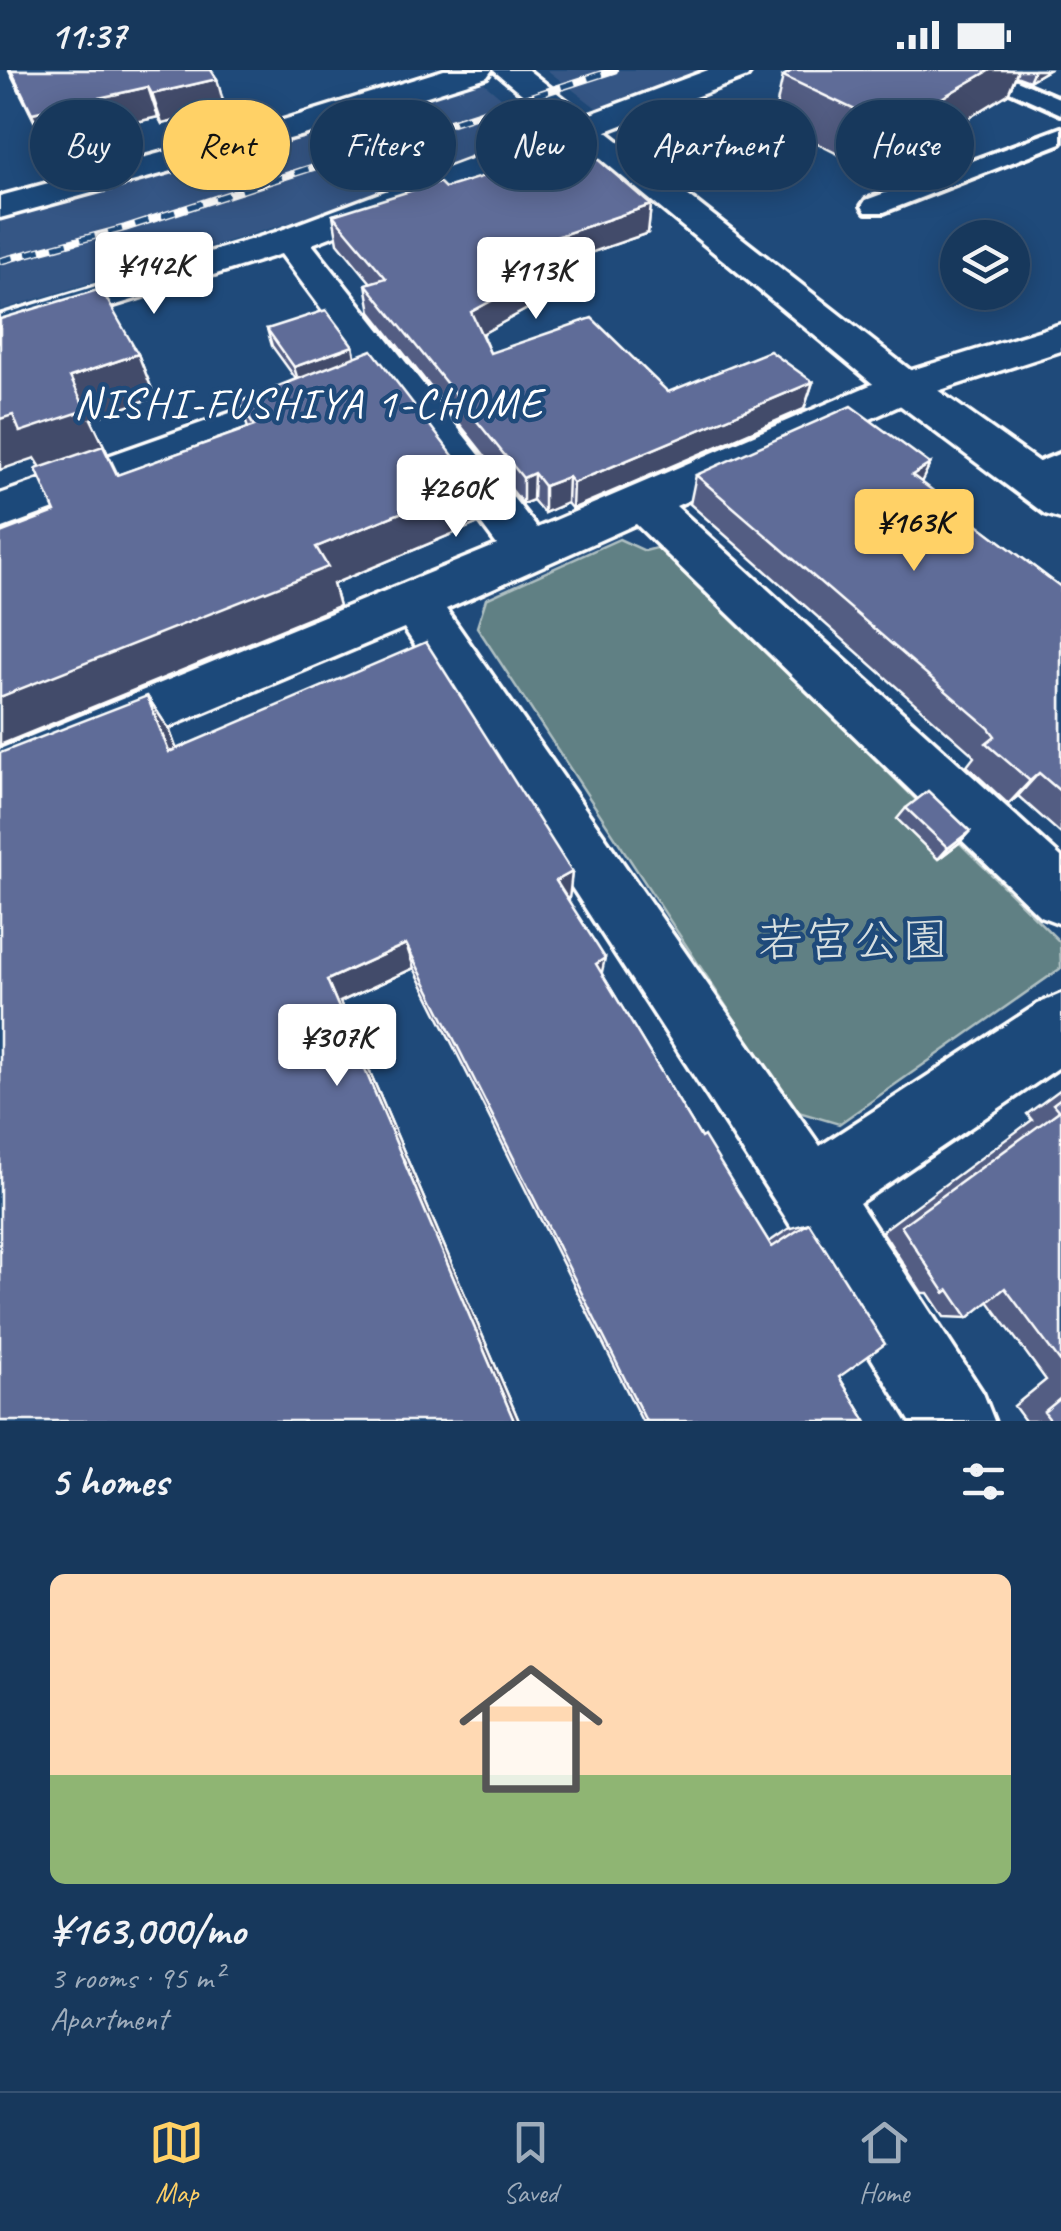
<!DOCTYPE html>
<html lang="en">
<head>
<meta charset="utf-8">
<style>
  :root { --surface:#17385c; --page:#203f62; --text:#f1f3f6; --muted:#9eacbb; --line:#365272; --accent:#ffd166 }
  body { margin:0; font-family:Caveat,"Klee One",sans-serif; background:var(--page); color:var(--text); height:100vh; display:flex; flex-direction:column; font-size:38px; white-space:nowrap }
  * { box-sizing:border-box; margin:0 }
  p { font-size:32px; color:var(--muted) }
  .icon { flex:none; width:55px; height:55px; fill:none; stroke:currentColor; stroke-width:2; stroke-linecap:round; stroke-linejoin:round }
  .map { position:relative; height:1351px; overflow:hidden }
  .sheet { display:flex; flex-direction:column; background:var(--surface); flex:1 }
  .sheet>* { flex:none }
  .banner { position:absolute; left:30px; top:30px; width:1002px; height:90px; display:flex; gap:20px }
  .fabs { position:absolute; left:940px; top:150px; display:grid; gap:20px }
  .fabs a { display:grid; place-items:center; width:90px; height:90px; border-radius:50%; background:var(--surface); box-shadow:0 5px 25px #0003,0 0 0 2px var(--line); font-size:50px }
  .price { position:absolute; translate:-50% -85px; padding:0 22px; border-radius:10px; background:#fff; color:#222; font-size:32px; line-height:65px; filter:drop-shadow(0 2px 5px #0008) }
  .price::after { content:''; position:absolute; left:50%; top:60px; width:30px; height:22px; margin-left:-15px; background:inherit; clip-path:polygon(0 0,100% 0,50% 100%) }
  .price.on { background:var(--accent); color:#111 }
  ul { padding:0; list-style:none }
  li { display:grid; align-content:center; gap:20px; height:530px; padding:0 50px }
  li+li { border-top:2px solid var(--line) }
  li span { display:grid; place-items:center; height:310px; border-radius:15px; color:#555 }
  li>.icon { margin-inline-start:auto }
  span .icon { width:180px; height:180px; fill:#fffc; stroke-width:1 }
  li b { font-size:42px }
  h2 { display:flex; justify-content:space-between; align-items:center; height:120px; padding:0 50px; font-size:42px }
  .pill { padding:0 35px; border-radius:45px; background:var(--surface); box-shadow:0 5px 25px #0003,0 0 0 2px var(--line); font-size:35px; line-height:90px }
  .pill.on { background:var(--accent); color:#111 }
  .status { display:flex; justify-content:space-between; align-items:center; height:70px; padding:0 50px; background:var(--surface); direction:ltr }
  .status svg { height:28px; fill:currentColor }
  .dock { display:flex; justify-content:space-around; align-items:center; height:140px; border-top:2px solid var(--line); background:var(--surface); font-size:28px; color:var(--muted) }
  .dock a { display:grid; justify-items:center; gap:5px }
  .dock .on { color:var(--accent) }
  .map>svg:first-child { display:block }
  .built { fill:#365785 }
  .green { fill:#608084; stroke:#b0c0c2; stroke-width:2.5 }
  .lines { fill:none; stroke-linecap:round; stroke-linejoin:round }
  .lane-casing { stroke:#fff; stroke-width:8 }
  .street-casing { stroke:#fff; stroke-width:7 }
  .secondary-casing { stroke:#fff; stroke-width:7 }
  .lane { fill:#1f4a7a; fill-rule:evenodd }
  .street { fill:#1f4a7a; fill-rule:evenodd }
  .secondary { fill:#1f4a7a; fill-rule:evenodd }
  .rail-casing { stroke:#fff; stroke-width:8 }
  .rail { stroke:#1f4a7a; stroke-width:5; stroke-dasharray:14; stroke-linecap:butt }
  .wall { fill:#525d83; stroke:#fff; stroke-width:2.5 }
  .shaded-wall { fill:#424c6a; stroke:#fff; stroke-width:2.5 }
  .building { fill:#5f6c98; stroke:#fff; stroke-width:2.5 }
  .labels { text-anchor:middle; stroke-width:9; stroke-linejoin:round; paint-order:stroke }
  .far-neighbourhood-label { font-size:42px; letter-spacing:2.5px; fill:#fff; stroke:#1f4a7a }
  .park-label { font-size:48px; fill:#d7dfe0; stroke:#1f4a7a }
</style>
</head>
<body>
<div class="status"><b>11:37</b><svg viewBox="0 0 49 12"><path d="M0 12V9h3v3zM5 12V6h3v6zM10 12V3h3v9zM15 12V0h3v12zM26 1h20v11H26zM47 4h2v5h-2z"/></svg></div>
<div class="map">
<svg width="1061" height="1351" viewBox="0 0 1061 1351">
  <rect width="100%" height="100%" fill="#1f4a7a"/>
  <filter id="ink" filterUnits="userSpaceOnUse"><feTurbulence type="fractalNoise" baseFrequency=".01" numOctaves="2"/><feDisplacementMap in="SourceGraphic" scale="20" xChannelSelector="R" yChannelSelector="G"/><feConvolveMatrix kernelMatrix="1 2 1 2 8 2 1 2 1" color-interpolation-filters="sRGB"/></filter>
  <g filter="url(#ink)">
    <path class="built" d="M547,0H709L603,43Z
      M483,12L542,62L295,151L0,240V151L298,69Z"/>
    <path class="green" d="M619,469L645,481L660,477L1060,872L1061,898L839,1054L795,1041L477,557L486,529Z"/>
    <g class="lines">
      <defs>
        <path id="lane" d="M963,0H993L1061,29V44Z
          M1061,58V73L884,142H866L862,136L866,130Z
          M1061,383V408L1029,421L1017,417L1012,409L1017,401Z"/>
        <path id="street" d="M444,0H492L487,7L304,65L0,148V126L280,51Z
          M708,0H752L747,7L312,174L537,458L889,307L1061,254V281L919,327L676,436L1061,787V854L1040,846L636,454L446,539L820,1076L1038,934L1061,924V996L859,1133L983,1323L994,1351H910L786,1148L404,558L0,728V679L497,475L281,184L0,271V245L276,162Z
          M318,312L333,316L339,326L333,336L0,459V424Z"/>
        <path id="secondary" d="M493,0H528L919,307L1061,408V449L1045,444L889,327Z"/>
      </defs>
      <use href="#lane" class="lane-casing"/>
      <use href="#street" class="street-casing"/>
      <use href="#secondary" class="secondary-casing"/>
      <use href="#lane" class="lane"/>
      <use href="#street" class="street"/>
      <use href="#secondary" class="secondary"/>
      <defs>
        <path id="rail" d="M0,191L125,158L614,0"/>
      </defs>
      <use href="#rail" class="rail-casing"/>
      <use href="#rail" class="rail"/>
    </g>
    <path class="wall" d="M9,0H211L217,9L225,39L162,54L158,47L45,73Z
      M794,0H1048L1029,11L1016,6L1008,24L877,104L773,51L783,6Z
      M535,98L651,135L648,163L543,199L545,229L482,264L490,283L668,322L813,312L804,339L572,439L567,433L544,443L533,430L523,434L371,242L366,214L371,213L338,173L333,145Z
      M267,259L353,276L355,286L476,454L333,514L339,536L0,675V463L55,442L41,398L35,388L138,284L155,327L91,349L118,405L248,358L239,332L296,309L272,276Z
      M930,394L921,412L1061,517V764L1018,726L1008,734L967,696L974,687L970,682L690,434L696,405Z
      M147,626L170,661L176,679L572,802L568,831L602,904L701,1068L769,1172L788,1159L809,1153L839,1307L866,1351H642L414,898L340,932L519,1351Z
      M906,738L970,761L959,773L938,789L897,749Z
      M1061,1019V1351H1025L1014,1336L1046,1310L988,1231L968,1248L944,1247L928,1223H922L882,1161L1032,1050L1027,1044Z"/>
    <path class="shaded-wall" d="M990,0H1018L1008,24L877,104L891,57Z
      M1034,0H1048L1029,11Z
      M217,9L225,39L162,54L152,24Z
      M148,17L158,47L45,73L32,43Z
      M651,135L648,163L523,206V178Z
      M546,201L545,229L473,269L471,242Z
      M353,276L356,292L299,313L294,297Z
      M138,284L155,327L91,349L107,382L45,404L35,388L0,400V349L70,307Z
      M813,312L804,339L572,439L573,413Z
      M930,394L916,423L912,405Z
      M534,403L533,430L523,434V408Z
      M568,407L567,433L544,443V416Z
      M474,413L476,454L333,514L339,536L0,675V627L316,477Z
      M147,626L170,661L190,715L169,682Z
      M1039,703L1018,726L1008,734L1030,711Z
      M970,761L959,773L938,789L948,778Z
      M572,802L569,830L554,838L556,811Z
      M406,874L414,898L340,932L519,1351H514L327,910Z
      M605,888L600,911L596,894Z"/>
    <path class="building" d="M11,0H211L217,9L152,24L148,17L32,43Z
      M794,0H990L891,57L783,6Z
      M588,81L651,135L523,178L546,201L471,242L490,283L592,248L668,322L770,281L813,312L573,413L568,407L544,416L534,403L523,408L366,214L386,208L333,145L439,112L445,118L530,92L535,98Z
      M101,219L138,284L70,307L86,340L20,362L13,345L0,349V249Z
      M326,240L353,276L294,297L267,259Z
      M372,280L474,413L316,477L328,497L0,627V463L55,442L36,399L103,376L117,405L254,356L239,332Z
      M851,336L930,394L912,405L1061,517V722L1039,703L1030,711L986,673L995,666L989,658L696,405Z
      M426,572L572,802L556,811L605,888L596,894L701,1068L704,1066L772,1177L809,1153L885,1274L839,1307L866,1351H646L406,874L327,910L514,1351H0V683L147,626L169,682Z
      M928,721L970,761L948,778L906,738Z
      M1061,1028V1293L1005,1218L968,1248L949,1220L945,1223L901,1156L1059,1041L1053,1034Z
      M1061,1328V1351H1051L1044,1342Z"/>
  </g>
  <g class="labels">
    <g class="far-neighbourhood-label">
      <text x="309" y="347">NISHI-FUSHIYA 1-CHOME</text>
    </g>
    <g class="park-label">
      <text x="853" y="886">若宮公園</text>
    </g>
  </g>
</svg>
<div class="fabs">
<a><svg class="icon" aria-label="layers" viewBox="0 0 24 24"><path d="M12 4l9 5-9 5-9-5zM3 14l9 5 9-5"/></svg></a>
</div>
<b class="price" style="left:154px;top:247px">¥142K</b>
<b class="price" style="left:536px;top:252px">¥113K</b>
<b class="price" style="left:456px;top:470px">¥260K</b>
<b class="price on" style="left:914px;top:504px">¥163K</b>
<b class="price" style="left:337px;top:1019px">¥307K</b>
<div class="banner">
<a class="pill">Buy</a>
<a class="pill on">Rent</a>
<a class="pill">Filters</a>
<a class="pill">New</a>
<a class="pill">Apartment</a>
<a class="pill">House</a>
</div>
</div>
<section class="sheet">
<h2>5 homes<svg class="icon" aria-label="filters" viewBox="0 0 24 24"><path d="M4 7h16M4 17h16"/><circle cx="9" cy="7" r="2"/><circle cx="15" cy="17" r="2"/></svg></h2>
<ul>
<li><span style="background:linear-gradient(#ffd9b3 65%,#8fb573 0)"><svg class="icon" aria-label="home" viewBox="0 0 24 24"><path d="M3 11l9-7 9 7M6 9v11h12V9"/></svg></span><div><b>¥163,000/mo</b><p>3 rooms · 95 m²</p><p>Apartment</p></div></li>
</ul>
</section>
<nav class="dock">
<a class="on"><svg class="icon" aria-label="map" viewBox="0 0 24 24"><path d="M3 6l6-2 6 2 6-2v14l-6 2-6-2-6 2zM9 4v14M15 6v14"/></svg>Map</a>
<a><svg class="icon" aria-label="saved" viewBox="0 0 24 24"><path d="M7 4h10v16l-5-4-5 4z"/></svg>Saved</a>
<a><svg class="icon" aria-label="home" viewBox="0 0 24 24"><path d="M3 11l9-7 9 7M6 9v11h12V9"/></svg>Home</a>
</nav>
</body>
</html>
